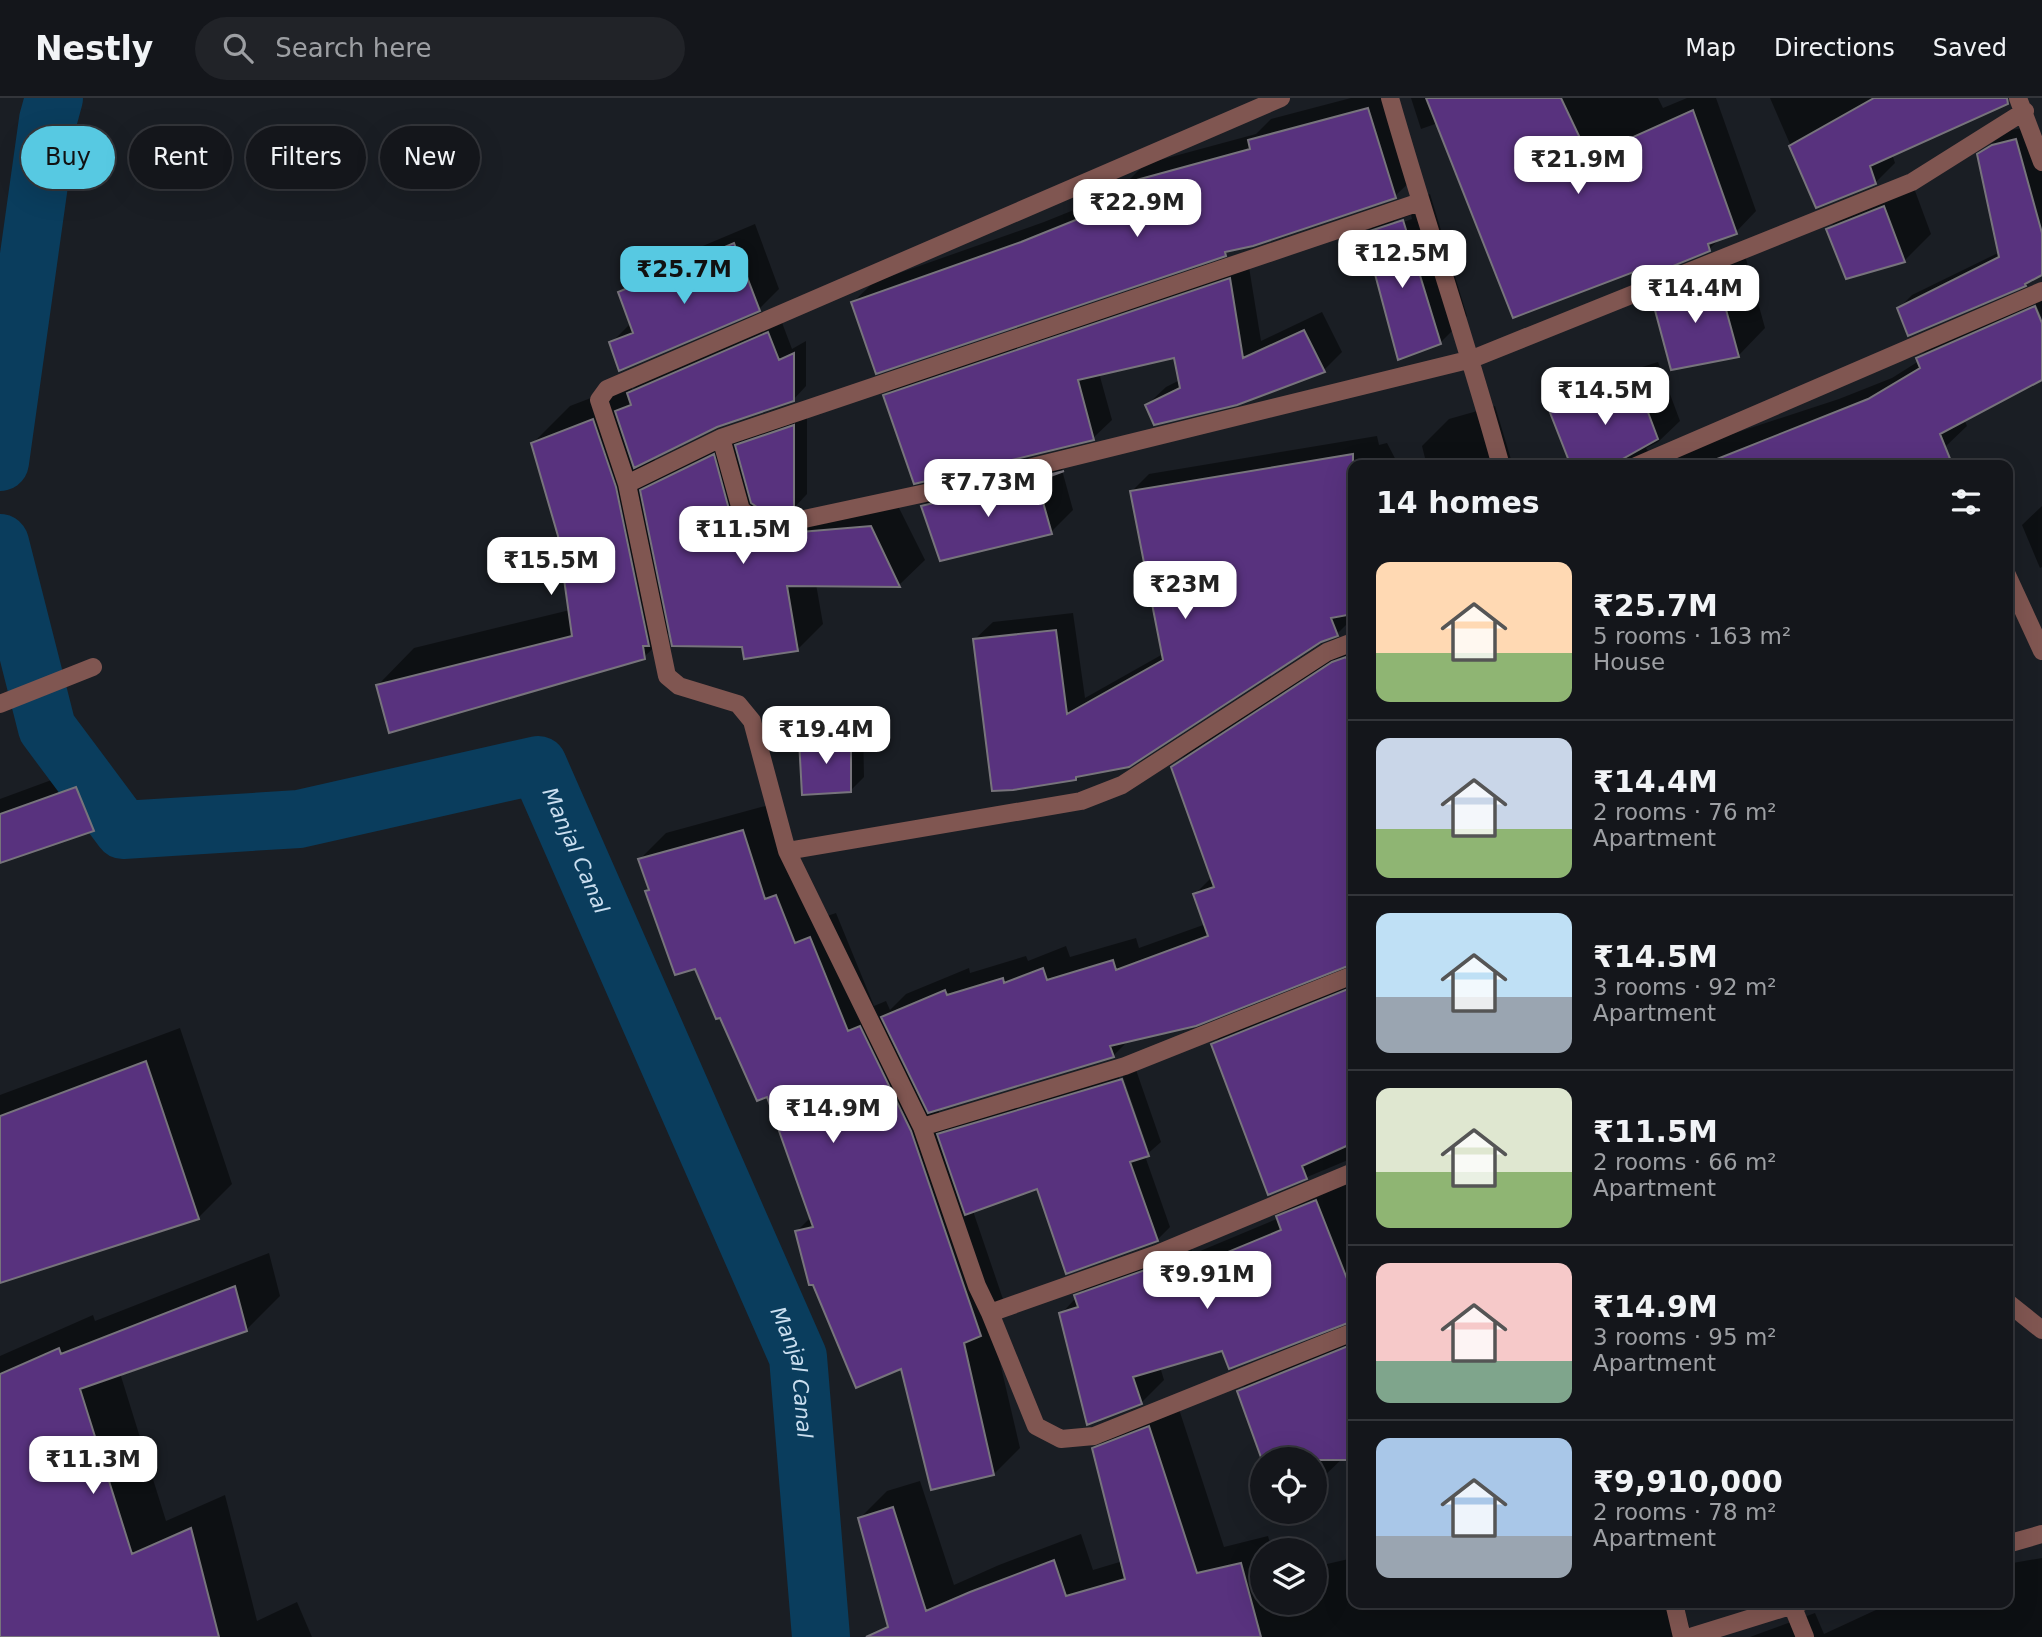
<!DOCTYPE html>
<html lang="en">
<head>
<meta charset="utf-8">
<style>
  :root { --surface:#14161b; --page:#212328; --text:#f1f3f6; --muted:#9d9fa3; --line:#33353a; --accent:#57c9e2 }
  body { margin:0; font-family:"DejaVu Sans",sans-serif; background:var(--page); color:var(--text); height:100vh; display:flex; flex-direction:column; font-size:26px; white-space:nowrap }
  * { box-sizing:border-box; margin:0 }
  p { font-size:23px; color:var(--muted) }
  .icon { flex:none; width:38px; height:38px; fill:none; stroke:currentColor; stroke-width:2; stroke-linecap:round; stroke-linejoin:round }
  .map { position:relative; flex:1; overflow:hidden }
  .side { position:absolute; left:1348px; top:362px; width:665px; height:1148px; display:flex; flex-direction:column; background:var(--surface); border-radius:14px; box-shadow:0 7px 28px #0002,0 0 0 2px var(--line) }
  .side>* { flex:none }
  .top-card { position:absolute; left:21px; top:28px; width:665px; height:63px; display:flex; gap:14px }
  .fabs { position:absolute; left:1250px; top:1349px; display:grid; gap:14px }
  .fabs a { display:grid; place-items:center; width:77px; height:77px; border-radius:50%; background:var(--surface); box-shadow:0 7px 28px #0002,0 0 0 2px var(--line); font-size:35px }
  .price { position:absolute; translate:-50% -60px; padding:0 16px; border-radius:14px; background:#fff; color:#222; font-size:23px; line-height:46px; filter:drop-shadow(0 2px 4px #0008) }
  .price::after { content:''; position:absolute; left:50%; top:42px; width:21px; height:16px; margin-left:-10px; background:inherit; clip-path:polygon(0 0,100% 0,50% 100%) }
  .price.current { background:var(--accent); color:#111 }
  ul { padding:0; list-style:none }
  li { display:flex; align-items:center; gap:21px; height:175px; padding:0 28px }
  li+li { border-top:2px solid var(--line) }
  li span { display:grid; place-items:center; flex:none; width:196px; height:140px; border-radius:14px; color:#555 }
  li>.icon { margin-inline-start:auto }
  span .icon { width:84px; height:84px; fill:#fffc; stroke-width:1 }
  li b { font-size:30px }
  h2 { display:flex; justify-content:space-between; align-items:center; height:84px; padding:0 28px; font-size:30px }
  .tag { padding:0 24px; border-radius:32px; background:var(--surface); box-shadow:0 7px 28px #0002,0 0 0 2px var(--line); font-size:24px; line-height:63px }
  .tag.current { background:var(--accent); color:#111 }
  header { display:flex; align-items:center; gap:42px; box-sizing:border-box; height:98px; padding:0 35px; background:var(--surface); border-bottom:2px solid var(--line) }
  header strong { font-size:33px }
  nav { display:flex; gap:38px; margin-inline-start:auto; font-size:24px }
  .search { width:490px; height:63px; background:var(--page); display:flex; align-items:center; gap:18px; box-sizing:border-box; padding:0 24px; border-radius:38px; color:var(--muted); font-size:26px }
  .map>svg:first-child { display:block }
  .shadow { fill:#0007; fill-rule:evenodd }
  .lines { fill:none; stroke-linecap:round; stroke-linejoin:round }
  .canal { stroke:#0a3d5d; stroke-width:58 }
  .building { fill:#58327e; stroke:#77747c; stroke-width:2 }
  .minor { stroke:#805651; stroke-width:18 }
  .labels { text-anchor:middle; stroke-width:6; stroke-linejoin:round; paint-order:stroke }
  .water-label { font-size:21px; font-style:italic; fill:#cadeef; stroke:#1a1e24 }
</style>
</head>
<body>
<header>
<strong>Nestly</strong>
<div class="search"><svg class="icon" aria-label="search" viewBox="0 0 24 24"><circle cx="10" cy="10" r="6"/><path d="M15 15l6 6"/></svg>Search here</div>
<nav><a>Map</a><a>Directions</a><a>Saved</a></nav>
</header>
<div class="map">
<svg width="2042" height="1539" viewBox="0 0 2042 1539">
  <rect width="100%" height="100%" fill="#1a1e24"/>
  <path class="shadow" d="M1351,0H1392L1416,78L1395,98L1230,151L1225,156L853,204L874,184L1044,124L1126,91L1124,87L1145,66L1256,36L1271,21Z
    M1411,0H1658L1663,10L1687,0H1716L1756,113L1736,134L1722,139L1709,151L1646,168L1438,25L1421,31Z
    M1770,0H1987L1892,56L1895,65L1875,85L1817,108Z
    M2029,29L2042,75V175L2025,186L1899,210L1912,197L2000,154L1979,57L1993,44L2011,32Z
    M1911,82L1931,136L1904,163L1828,131L1854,105Z
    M1430,96L1467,218L1440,245L1366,135L1393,109ZM1411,117L1412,121L1394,127V123Z
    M755,126L779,191L759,211L611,245L631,225L620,194L641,174Z
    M1743,150L1765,230L1739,257L1672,270L1654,201L1681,174Z
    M1248,163L1261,243L1322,214L1342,254L1324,272L1147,307L1166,289L1180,282L1176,258L1099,275L1112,322L1093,340L885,298L904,279Z
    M2042,194V220L2033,200L2030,201L2042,229V280L1964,321L1967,328L1945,349L1900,368H1573L1551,312L1572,291L1658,264L1680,323L1658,344L1646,350L1650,356L1726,338L1839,301L1892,280L1919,263L1918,260L1940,239Z
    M781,222L792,251L806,243V288L793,302L717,328L654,358L657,377L739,332L742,343L750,335L807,316V396L792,412L808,413L896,404L925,462L899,487L816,486L823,526L798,551L671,533L644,559L378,587L414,550L570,512L560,438L533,345L570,308L630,285L632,292L642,282Z
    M1495,308L1513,368H1427L1422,348L1449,321Z
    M1377,338L1379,347L1387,345L1399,368H1353V520L1337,536L1320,543L1075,680L975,541L993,524L1073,515L1085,600L1163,556L1132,393L1149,376Z
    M1081,353L1062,372L1073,412L1051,434L923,408L945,386Z
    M2042,408V469L2040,470L2022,427Z
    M0,439L17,475L0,492Z
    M1353,544V865L1129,942L1113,958L938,1011L945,1031L1117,974L1144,1051H1148L1121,973L1135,969L1161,1044L1145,1058L1170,1129L1157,1142L1038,1089L973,1113L1006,1210L991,1226L1020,1350L994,1376L902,1269L797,1133L811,1119L768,997L721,918L696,869L648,793L650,791L640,761L666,735L769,707L821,820L836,815L874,908L886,903L890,912L906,896L969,870L970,875L1026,858L1028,863L1066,848L1070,859L1136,840L1139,850L1206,826L1195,796L1212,779L1173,669L1196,646Z
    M863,629L864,679L851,692L801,643L814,630Z
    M103,663L120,705L93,732L0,763V701Z
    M1353,877V1062H1348L1269,1095L1213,946L1236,923Z
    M180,930L232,1086L198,1120L0,1183V997Z
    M1353,1074V1222L1224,1251L1160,1269L1164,1282L1141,1305L1061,1216L1099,1175L1189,1143L1193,1156L1279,1120L1302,1095Z
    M269,1155L280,1198L246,1232L120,1275L166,1423L225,1397L257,1523L297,1504L312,1539H0V1258L93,1217L95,1223Z
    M1353,1234V1342L1344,1359L1320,1382L1314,1384V1362L1239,1293L1262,1270Z
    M1176,1302L1224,1449L1268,1438L1272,1452H1262V1505H1314V1469L1353,1460V1505H1683L1692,1539H893L859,1421L887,1393L920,1383L954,1487L999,1467L1081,1436L1093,1472L1123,1463L1095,1351L1122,1324Z
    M2042,1460V1539H1750L1815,1515L1824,1536L1891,1505H1934V1507L1937,1505H2007V1466Z"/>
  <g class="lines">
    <g class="canal">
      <path d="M0,364L48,22L54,0"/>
      <path id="s1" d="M0,445L47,630L123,732L299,721L538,667L798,1259L821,1539"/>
    </g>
  </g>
  <path class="building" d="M1426,0H1561L1589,59L1693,12L1737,136L1708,146L1710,153L1646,179L1644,170L1513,220Z
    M1874,0H2007L2008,6L1870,68L1876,86L1816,110L1789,48Z
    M1368,10L1396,100L1253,148L1225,154L1226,158L876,276L851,204L1021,144L1128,101L1122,86L1250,51L1248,42Z
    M2016,41L2042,135V177L2025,186L2026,188L1908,238L1897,210L1999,159L1977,56L1992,47Z
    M1884,108L1905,164L1846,181L1826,131Z
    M1403,122L1441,246L1398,262L1364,135Z
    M734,145L760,213L619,273L609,244L633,235L618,194Z
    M1716,175L1739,259L1671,272L1652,201Z
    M1230,180L1243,260L1304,232L1325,274L1237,307L1154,327L1145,307L1180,290L1174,260L1078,282L1094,342L914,386L883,297Z
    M2035,208L2042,225V282L1940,336L1953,368H1707V365L1868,301L1920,270L1916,260Z
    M768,234L779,262L794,255V303L717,329L634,370L615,313L631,307L627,295Z
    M1637,285L1658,341L1610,368H1571L1549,312Z
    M593,321L616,389L649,548H643L645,561L389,635L376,587L572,538L558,438L531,345Z
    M794,327V411L780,415L764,414L751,405L735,347Z
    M714,356L730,415L735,421L759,436L781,437L800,434L871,428L900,489L787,488L798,553L744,561L742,549L672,548L640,392Z
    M1353,356V516L1331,520L1338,538L1321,544L1129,669L1076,679V682L1013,692L992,693L973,541L1056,532L1067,616L1163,562L1130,393Z
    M1064,373L1037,383L1052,436L940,463L921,408Z
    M1346,559L1353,577V866L1196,928L1110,948L1114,959L928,1015L881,919L945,892L947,897L1003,880L1004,885L1043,870L1047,882L1113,862L1116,872L1208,838L1193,796L1214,789L1171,669L1332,564Z
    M799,642H851V694L802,697Z
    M76,689L94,733L0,765V716Z
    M743,732L765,801L776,797L795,845L810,839L848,933L860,928L911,1033L981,1238L964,1245L994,1377L931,1392L901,1271L856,1290L813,1187H809L795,1133L813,1129L767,999L757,1003L720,920L716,921L695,871L675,877L645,793L649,792L638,761Z
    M1353,889V1045L1302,1068L1307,1081L1268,1097L1211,946Z
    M146,963L199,1121L0,1185V1018Z
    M1122,981L1149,1058L1130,1064L1158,1143L1066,1176L1037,1091L965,1117L937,1036Z
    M1316,1102L1353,1196V1223L1229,1271L1222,1253L1133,1279L1142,1306L1087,1327L1059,1215L1078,1209L1074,1197L1165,1165L1170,1178L1281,1132L1276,1118Z
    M235,1188L247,1233L80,1291L132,1456L191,1430L219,1539H0V1276L59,1250L61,1256Z
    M1353,1246V1362H1262L1237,1293Z
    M1149,1328L1197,1475L1241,1465L1261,1539H866L888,1529L858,1420L893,1409L926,1513L970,1494L1054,1462L1066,1498L1125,1481L1092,1350Z"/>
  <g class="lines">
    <path class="minor" d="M1281,0L607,291L599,302L627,386L667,578L679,588L738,606L752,623L787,753L922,1029L977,1188L990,1215L1157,1156L1353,1074
      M1390,0C1425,123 1467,244 1501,368
      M2018,0L2042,64
      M721,340L741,412L760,425L781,426L930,394L1472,261L1912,84L2025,13
      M1636,368L2042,193
      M627,386L721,340L1420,104
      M2007,477L2042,553
      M0,606L93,569
      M787,753L1081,703L1122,687L1327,554L1353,544
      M922,1029L1125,968L1353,877
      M2007,1204L2042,1232
      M990,1215L1036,1328L1061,1341L1094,1338L1353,1234
      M2007,1446L2042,1436
      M1674,1505L1682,1539
      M1792,1507L1805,1539
      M1690,1539L1800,1505"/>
  </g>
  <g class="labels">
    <g class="water-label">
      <text dy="7" stroke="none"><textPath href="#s1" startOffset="833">Manjal Canal</textPath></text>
      <text dy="7" stroke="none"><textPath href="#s1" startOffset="1400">Manjal Canal</textPath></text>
    </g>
  </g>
</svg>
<div class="fabs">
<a><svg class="icon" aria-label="locate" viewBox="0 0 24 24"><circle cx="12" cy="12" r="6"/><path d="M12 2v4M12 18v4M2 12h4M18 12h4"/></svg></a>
<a><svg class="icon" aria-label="layers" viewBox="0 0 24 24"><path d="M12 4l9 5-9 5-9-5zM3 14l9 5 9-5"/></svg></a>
</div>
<b class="price" style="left:1578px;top:98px">₹21.9M</b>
<b class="price" style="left:1137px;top:141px">₹22.9M</b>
<b class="price" style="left:1402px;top:192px">₹12.5M</b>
<b class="price current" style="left:684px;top:208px">₹25.7M</b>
<b class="price" style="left:1695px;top:227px">₹14.4M</b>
<b class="price" style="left:1605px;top:329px">₹14.5M</b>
<b class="price" style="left:988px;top:421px">₹7.73M</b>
<b class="price" style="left:743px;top:468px">₹11.5M</b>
<b class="price" style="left:551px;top:499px">₹15.5M</b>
<b class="price" style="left:1185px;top:523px">₹23M</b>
<b class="price" style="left:826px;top:668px">₹19.4M</b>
<b class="price" style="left:833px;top:1047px">₹14.9M</b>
<b class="price" style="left:1207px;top:1213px">₹9.91M</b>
<b class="price" style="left:93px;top:1398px">₹11.3M</b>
<div class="top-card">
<a class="tag current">Buy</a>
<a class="tag">Rent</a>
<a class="tag">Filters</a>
<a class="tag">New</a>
</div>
<section class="side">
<h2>14 homes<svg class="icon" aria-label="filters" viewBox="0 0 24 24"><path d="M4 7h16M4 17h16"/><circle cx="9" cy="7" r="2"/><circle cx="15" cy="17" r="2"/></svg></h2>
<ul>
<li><span style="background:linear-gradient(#ffd9b3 65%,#8fb573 0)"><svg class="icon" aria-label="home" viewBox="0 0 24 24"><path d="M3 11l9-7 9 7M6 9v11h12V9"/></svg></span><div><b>₹25.7M</b><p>5 rooms · 163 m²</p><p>House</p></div></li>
<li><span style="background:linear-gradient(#c9d6e8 65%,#8fb573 0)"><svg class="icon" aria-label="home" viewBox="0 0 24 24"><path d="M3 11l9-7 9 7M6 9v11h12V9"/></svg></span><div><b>₹14.4M</b><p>2 rooms · 76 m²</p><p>Apartment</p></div></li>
<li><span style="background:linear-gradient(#bfe0f5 60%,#9aa5b1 0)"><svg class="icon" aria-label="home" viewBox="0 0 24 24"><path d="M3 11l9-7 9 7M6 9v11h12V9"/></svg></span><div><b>₹14.5M</b><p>3 rooms · 92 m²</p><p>Apartment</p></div></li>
<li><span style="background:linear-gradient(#dfe7d0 60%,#8fb573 0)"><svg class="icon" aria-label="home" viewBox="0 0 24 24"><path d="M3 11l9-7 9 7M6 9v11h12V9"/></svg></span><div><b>₹11.5M</b><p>2 rooms · 66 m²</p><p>Apartment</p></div></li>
<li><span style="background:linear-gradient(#f6c9c9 70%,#7fa58c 0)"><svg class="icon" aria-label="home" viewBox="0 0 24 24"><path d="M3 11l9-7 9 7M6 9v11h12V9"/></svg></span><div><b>₹14.9M</b><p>3 rooms · 95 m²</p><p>Apartment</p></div></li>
<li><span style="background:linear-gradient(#a9c7e8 70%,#9aa5b1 0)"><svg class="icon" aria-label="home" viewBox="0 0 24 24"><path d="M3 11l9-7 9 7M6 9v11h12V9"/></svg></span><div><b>₹9,910,000</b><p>2 rooms · 78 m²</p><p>Apartment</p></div></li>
</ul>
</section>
</div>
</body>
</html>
